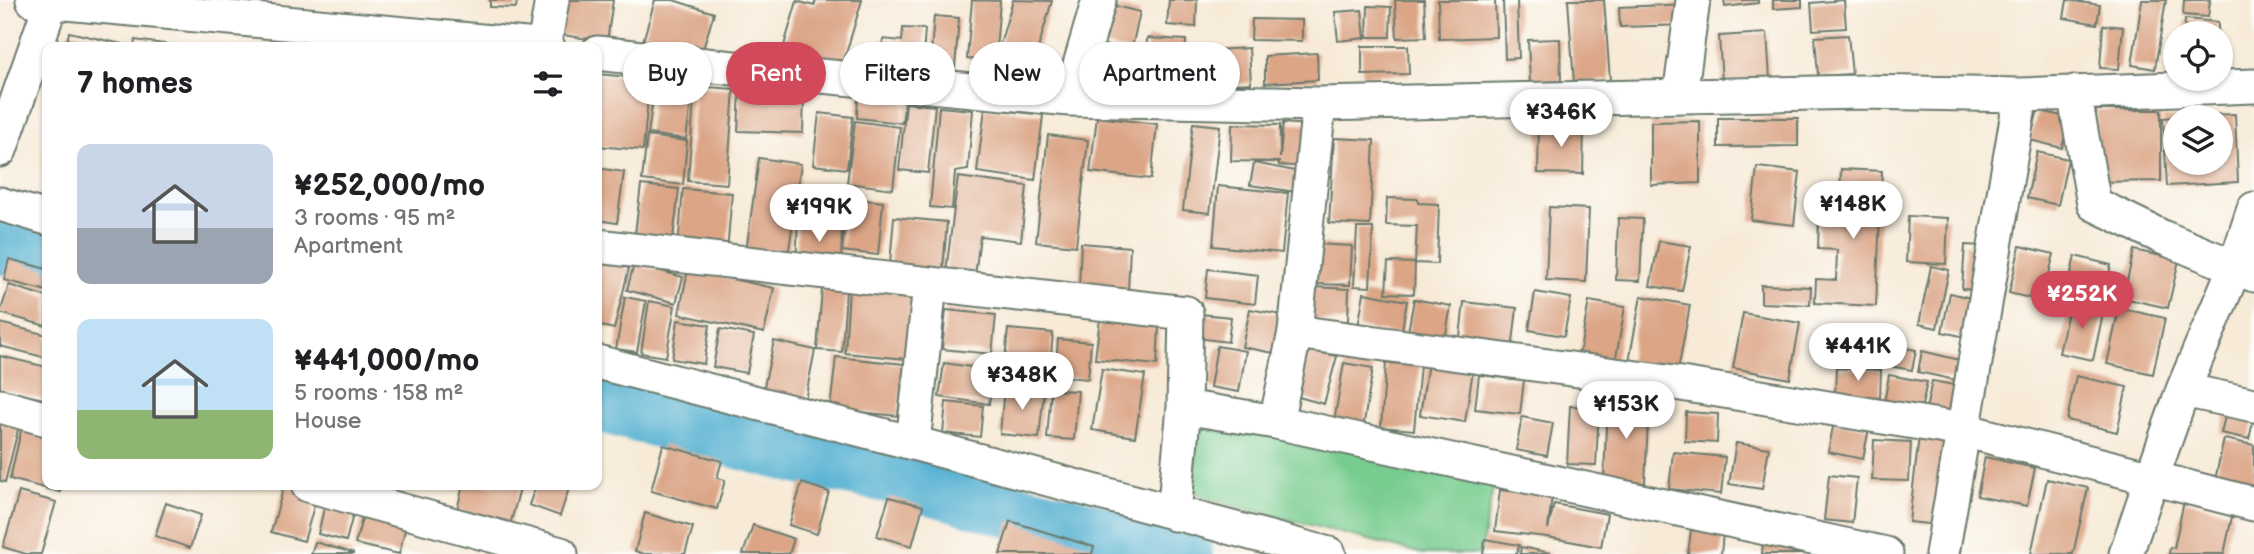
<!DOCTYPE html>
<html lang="en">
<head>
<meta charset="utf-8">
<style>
  :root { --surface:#fff; --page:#f6f6f6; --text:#202124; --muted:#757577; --accent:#d1495b }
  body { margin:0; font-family:"Balsamiq Sans",sans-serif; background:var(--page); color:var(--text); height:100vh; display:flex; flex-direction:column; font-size:26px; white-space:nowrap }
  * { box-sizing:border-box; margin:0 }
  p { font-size:23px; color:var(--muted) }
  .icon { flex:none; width:38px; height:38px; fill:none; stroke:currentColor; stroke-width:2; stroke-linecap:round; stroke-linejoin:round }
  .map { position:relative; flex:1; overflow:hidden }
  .sheet { position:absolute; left:42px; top:42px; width:560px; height:448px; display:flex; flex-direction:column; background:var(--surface); border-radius:14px; box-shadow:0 2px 5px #0004 }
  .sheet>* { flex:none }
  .top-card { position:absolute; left:623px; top:42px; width:665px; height:63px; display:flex; gap:14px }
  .buttons { position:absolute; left:2163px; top:21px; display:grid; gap:14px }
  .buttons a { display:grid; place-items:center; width:70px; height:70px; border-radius:50%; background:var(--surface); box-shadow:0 2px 5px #0004; font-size:35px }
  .price { position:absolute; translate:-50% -60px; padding:0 16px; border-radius:24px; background:#fff; color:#222; font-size:23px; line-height:46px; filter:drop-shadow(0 2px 4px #0008) }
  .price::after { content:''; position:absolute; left:50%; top:42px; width:21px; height:16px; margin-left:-10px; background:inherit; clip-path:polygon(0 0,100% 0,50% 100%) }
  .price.selected { background:var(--accent); color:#fff }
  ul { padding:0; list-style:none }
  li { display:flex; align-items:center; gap:21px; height:175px; padding:0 35px }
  li span { display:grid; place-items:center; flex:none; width:196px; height:140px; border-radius:14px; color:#555 }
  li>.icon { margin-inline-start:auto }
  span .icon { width:84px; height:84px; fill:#fffc; stroke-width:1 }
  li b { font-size:30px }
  h2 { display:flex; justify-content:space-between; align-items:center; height:84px; padding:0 35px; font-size:30px }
  .pill { padding:0 24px; border-radius:32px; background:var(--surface); box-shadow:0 2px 5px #0004; font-size:24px; line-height:63px }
  .pill.selected { background:var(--accent); color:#fff }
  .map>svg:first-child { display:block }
  .green { fill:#77cc8f; stroke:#4b8462; stroke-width:2 }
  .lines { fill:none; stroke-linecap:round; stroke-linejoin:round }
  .river { stroke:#54b1d2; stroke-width:56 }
  .building { fill:#dba586 }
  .minor-casing { stroke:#6b7a6d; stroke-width:37 }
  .minor { stroke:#fff; stroke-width:33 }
</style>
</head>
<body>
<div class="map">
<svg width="2254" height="554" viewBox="0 0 2254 554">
  <rect width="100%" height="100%" fill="#fdfcf7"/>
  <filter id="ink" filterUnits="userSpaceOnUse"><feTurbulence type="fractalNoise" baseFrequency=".0143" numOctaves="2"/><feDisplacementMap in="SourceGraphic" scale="14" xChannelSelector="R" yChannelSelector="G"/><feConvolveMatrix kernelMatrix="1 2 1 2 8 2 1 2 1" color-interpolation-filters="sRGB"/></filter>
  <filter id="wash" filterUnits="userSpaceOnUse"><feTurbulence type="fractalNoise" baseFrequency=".00686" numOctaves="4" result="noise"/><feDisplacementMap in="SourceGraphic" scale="28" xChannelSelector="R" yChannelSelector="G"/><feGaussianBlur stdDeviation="1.57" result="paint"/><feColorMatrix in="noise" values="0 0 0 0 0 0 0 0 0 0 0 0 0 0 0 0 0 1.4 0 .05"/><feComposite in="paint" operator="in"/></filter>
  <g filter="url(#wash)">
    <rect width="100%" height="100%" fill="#f7ead7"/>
    <path class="green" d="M1209,418L1495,480L1480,554H1423L1200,497L1193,486L1197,428Z"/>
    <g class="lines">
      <path class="river" d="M0,246L47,257
        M597,404L808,459L893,476L1008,509L1185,554"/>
    </g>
    <g id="blocks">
      <path class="building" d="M490,0H517L516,8L490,7Z
        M554,0H613L607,42L550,33Z
        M655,0H673L714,13L700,59L643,41Z
        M816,0H862L842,67L783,49L797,1L814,6Z
        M972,0L1000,1L995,61L1013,0L1052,1L1031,72L995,61L967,59Z
        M1169,0H1197L1196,27L1167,25Z
        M1395,0H1424L1426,37L1397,38Z
        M1438,0H1495L1496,37L1439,39Z
        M1503,0H1517L1519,58L1505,59Z
        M1568,0H1604L1610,80L1574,83Z
        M1724,0H1758V3L1725,7Z
        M1773,0H1802V7L1773,9Z
        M1844,0L1846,28L1813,30L1811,3Z
        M2067,0L2100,5L2097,24L2064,18Z
        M2142,0H2166L2155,69L2132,65Z
        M2184,0H2210L2208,17L2183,15Z
        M1107,4L1140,12L1131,52L1097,43Z
        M1688,4L1689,25L1620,27L1619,7Z
        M1368,6L1391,7L1390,37H1367Z
        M1362,10L1365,38L1338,41L1335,12Z
        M934,16L959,18L955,67L930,65Z
        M1252,19L1302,20V41L1251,40Z
        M2185,19L2218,22V33H2184Z
        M2103,25L2123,27L2119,69L2100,68Z
        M903,28L925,29L922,70L880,67L883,39L902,41Z
        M69,32L131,46L130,47H66Z
        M1767,33L1770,79L1722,82L1719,36Z
        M1848,35L1852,74L1818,76L1815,37Z
        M1147,38L1186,40L1184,80L1146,77Z
        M1560,39L1561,81L1530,83L1528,40Z
        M135,40L179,46V47H134Z
        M1362,46H1408L1409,74L1362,75Z
        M1249,48L1251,83L1215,85L1213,50Z
        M1317,53L1318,80L1265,83V56Z
        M597,74L650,79L643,150L597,146Z
        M655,82L693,88L686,139L648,134Z
        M695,86L734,89L727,184L688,181Z
        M740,89L804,91L803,133L738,131Z
        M858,95L905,100L902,123L857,118Z
        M906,103L935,106L928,173L899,170Z
        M939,107L973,110L968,170L955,172L952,209L930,207Z
        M985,108L1043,115L1035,180L977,172Z
        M2038,110L2069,118L2062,148L2030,140Z
        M2096,110H2161V181L2097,182Z
        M819,113L853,117L847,169L813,165Z
        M2235,114L2238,182L2167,186L2163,118L2175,117V163H2221V117H2210V115Z
        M1097,117L1157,124L1151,179L1090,172Z
        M1718,118H1798V146L1718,147Z
        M855,121L900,127L893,189L847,183Z
        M1700,121V183L1651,185V122Z
        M1193,123L1220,126L1210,213L1183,210Z
        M1283,123L1308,125L1306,167L1279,165V162L1231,161L1232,124L1280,125V158Z
        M1539,123L1584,125L1583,174L1538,173Z
        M1048,135L1088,140L1076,246L1036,242Z
        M647,136L687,141L683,185L642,180Z
        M1334,138L1374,140L1370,225L1329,223Z
        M2037,152L2068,159L2058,205L2027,198Z
        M759,158L801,164L787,264L745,258Z
        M1254,163L1305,173L1302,193L1250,185Z
        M1757,167L1800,172L1794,225L1751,220Z
        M597,168L624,172L617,223L597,220Z
        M1841,169L1882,171L1876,306L1815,303L1816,279L1836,280L1837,250L1818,249L1819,217L1839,218Z
        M958,177L1027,186L1021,241L980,236L974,284L945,280Z
        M641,185L679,189L672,247L634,242Z
        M1218,186L1288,193L1282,253L1213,246Z
        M683,189L732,193L727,252L678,247Z
        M848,198L883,202L878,255L842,251Z
        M1387,198L1418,199V203L1439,204L1437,264L1415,263L1414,294L1386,293L1388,262L1415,263L1417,226L1386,225Z
        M1549,207L1589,209L1586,282L1546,280Z
        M1908,216L1948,218L1946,264L1906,262Z
        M894,217L947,222L942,280L889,276Z
        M1618,218L1643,219L1640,281L1616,280Z
        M798,220L842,221L841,268L796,266Z
        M1357,228H1373L1370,287L1354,286Z
        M1659,241L1691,246L1682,291L1650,286Z
        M1081,243L1130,247L1128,291L1079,288Z
        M1316,244L1352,246L1350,285L1314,284Z
        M1965,245L1983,246L1980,290L1962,289Z
        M2020,246L2054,254L2042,301L2009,293Z
        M2134,250L2179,260L2168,308L2123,298Z
        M2075,256L2111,265L2103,299L2067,290Z
        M9,259L47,269V291L4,280Z
        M597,259L629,268L614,329L597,325Z
        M634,264L683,277L676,303L627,290Z
        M1931,266L1949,270L1937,328L1919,324Z
        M1208,269L1258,275L1255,304L1205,298Z
        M688,270L774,288L764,333L679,314Z
        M9,285L47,297L46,326L0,313Z
        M1761,285L1811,287L1810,305L1761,303Z
        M1313,287L1349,289L1348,321L1312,320Z
        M822,289L846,290L842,352L817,350Z
        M849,289L912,293L906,359L845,353Z
        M1535,292L1571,298L1564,336L1529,330Z
        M1364,293L1407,301L1401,335L1358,327Z
        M1950,293L1979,300L1971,338L1942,332Z
        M1641,296L1690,305L1677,376L1628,367Z
        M625,297L646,301L637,352L616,349Z
        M1414,299L1451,306L1444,344L1407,337Z
        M649,301L675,306L666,357L641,353Z
        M1589,301L1625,307L1615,363L1579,356Z
        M1464,302L1517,308L1512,351L1459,345Z
        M2070,302L2104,309L2093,360L2059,353Z
        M2119,308L2165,318L2153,374L2107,364Z
        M1250,309L1287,316L1279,354L1242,347Z
        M946,310L996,315L992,354L942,349Z
        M1743,313L1800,323L1790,379L1733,368Z
        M1200,314L1231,317L1228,342L1197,338Z
        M1100,319L1159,327L1157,365L1095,359Z
        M678,320L710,325L704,364L672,359Z
        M0,323L47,335V358L0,346Z
        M720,329L754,335L747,373L713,367Z
        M1008,329L1053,333L1048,387L1003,382Z
        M1058,339L1091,342L1088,379L1055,376Z
        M1853,339L1916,350L1912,370L1849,359Z
        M774,341L815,350L805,400L763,391Z
        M1217,346L1246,351L1239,392L1210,387Z
        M1303,348L1337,356L1324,404L1291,395Z
        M1922,351L1964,361L1960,381L1918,372Z
        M0,356L47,367V384L43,399L0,389Z
        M836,357L904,364L898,416L830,409Z
        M944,363L993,370L989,404L939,397Z
        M1344,363L1373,368L1363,428L1334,422Z
        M1386,363L1420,365L1414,430L1381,427Z
        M1428,363L1473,370L1465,422L1420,415Z
        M1836,368L1881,370L1880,398L1835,395Z
        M1102,369L1145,375L1135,437L1092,430Z
        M1479,375L1524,380L1520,414L1475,409Z
        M1889,375L1927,382L1921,410L1884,403Z
        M2076,376L2127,387L2117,432L2067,420Z
        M1932,381L1965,387L1959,420L1925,414Z
        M1004,386L1044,390L1039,438L1000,434Z
        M1051,390L1078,391L1074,440L1047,438Z
        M1607,399L1649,401L1645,483L1604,481Z
        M946,402L983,406L980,437L943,433Z
        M1570,406L1599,407L1596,465L1567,464Z
        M1686,412L1718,414L1717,443L1685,441Z
        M2226,412L2254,418L2249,439L2221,433Z
        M1522,417L1553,423L1547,456L1516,450Z
        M0,421L19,426L5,482L0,481Z
        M23,422L47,428V485H62L60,492L10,479Z
        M1834,422L1869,428L1863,459L1828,452Z
        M1919,436L1946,440L1937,525L1909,522Z
        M2224,439L2254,445V489L2215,480Z
        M1874,440L1911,442L1909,481L1872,480Z
        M1736,443L1769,448L1762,489L1729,484Z
        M663,445L722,461L717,478L725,480L717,509L651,491Z
        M1673,452L1725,457L1721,494L1669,489Z
        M1985,457L2035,468L2027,506L1977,496Z
        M1829,475L1857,478L1852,523L1824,520Z
        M2047,479L2088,488L2073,554H2031Z
        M802,483L829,492L817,534L789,525Z
        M463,485H521L510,525L457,510Z
        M536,485H570L560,516L529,505Z
        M284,486L317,496L304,541L271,532Z
        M1500,490L1552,496L1548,529L1554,504L1607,514L1601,547L1547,537L1495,531Z
        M19,492L56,502L41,554H26L3,547Z
        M889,497L923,506L912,546L877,536Z
        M2184,501L2233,512L2224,554H2169L2170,547L2174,548Z
        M166,503L201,515L190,548L155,536Z
        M325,504L354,511L346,541L318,534Z
        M645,513L693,527L685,554H644L635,551Z
        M363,515L406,526L399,554L355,544Z
        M1010,521L1094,547L1092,554H1000Z
        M753,525L794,539L789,554H743Z
        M1691,530L1723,533L1721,554H1688Z
        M1485,539L1519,545L1517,554H1483Z
        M315,542L353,553V554H311Z
        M1763,543L1802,547L1801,554H1762Z
        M1521,547L1551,553V554H1520Z"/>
    </g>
  </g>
  <g filter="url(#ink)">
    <use href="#blocks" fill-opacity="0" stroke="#6b7a6d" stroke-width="2"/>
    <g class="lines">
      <defs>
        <path id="minor" d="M33,0L548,47
          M544,47L552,0
          M597,53L733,68L1070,99L1319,104L1862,92L2021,95L2254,86
          M2074,92L2094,204L2162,237L2254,275
          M1680,96L1693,0
          M1070,99L1099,0
          M0,150L52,0
          M0,204L47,218
          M597,246L1186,313L1184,407L1174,514
          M1295,332L1675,383L1963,430L2254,504
          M597,362L913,443L1329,554
          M2183,390L2254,405
          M0,406L47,419
          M1184,407L1276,422L1886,554
          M1276,422L1295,332L1319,104
          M913,443L930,285
          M308,485L561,554
          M1942,554L2021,95
          M2126,554L2152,477L2183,390L2235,267L2254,209"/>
      </defs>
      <use href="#minor" class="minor-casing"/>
      <use href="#minor" class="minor"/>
    </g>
  </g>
</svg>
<div class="buttons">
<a><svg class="icon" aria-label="locate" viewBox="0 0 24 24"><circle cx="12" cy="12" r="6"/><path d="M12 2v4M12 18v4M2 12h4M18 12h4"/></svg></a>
<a><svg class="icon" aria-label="layers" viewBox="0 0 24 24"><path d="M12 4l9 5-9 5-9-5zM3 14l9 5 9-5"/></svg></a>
</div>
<b class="price" style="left:1561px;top:149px">¥346K</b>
<b class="price" style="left:1853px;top:241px">¥148K</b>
<b class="price" style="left:819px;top:244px">¥199K</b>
<b class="price selected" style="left:2082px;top:331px">¥252K</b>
<b class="price" style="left:1858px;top:383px">¥441K</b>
<b class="price" style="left:1022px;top:412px">¥348K</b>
<b class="price" style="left:1626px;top:441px">¥153K</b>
<div class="top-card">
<a class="pill">Buy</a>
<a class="pill selected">Rent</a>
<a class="pill">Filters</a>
<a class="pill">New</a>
<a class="pill">Apartment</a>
</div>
<section class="sheet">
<h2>7 homes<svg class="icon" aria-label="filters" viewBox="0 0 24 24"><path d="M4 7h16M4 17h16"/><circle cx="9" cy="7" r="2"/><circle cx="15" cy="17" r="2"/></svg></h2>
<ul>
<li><span style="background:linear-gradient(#c9d6e8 60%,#9aa5b1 0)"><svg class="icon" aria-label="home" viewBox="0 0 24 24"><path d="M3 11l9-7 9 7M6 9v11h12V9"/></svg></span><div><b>¥252,000/mo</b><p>3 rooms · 95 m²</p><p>Apartment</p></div></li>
<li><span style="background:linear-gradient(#bfe0f5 65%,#8fb573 0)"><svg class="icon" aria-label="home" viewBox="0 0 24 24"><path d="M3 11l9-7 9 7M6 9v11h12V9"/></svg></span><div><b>¥441,000/mo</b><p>5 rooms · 158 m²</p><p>House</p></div></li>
</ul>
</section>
</div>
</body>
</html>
